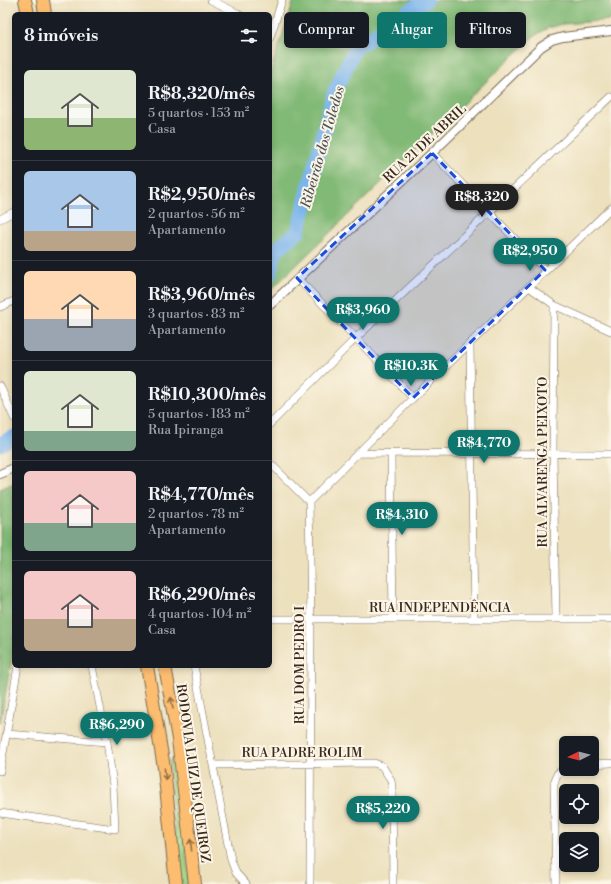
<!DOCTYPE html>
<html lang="pt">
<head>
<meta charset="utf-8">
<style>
  :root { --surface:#171b24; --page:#242831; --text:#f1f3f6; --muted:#9ea1a6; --line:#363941; --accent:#0f766e }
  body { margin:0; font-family:"Libre Bodoni",serif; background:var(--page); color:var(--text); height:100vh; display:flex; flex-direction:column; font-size:15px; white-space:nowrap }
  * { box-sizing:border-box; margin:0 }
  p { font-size:13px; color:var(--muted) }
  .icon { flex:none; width:22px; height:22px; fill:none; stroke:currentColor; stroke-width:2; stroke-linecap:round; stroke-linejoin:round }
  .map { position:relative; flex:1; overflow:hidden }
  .drawer { position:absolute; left:12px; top:12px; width:260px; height:656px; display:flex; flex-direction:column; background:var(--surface); border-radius:6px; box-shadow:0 2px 6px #0003 }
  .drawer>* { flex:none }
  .banner { position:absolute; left:284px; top:12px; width:267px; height:36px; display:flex; gap:8px }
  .needle { width:26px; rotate:264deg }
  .tools { position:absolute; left:559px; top:736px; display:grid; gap:8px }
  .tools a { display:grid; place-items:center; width:40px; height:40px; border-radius:6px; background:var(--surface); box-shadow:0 2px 6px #0003; font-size:20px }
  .price { position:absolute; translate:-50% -34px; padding:0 9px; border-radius:14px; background:var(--accent); color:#fff; font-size:13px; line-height:26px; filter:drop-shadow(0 1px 2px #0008) }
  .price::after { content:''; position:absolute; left:50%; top:24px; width:12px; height:9px; margin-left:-6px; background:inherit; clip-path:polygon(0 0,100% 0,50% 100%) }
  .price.active { background:#222; color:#fff }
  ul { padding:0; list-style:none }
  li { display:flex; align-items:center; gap:12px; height:100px; padding:0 12px }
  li+li { border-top:1px solid var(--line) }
  li span { display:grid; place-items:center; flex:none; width:112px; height:80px; border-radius:6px; color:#555 }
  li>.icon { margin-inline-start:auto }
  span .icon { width:48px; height:48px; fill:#fffc; stroke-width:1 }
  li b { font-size:17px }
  h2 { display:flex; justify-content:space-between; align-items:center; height:48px; padding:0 12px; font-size:17px }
  .chip { padding:0 14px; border-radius:6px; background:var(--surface); box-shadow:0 2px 6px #0003; font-size:14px; line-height:36px }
  .chip.active { background:var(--accent); color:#fff }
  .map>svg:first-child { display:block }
  .green { fill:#a2d98a; stroke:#6e8254 }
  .forest { fill:#81b976; stroke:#5e724a }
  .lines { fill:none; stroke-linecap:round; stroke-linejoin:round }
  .river { stroke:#7cb5ed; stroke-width:15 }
  .minor-casing { stroke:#796a56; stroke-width:8 }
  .tertiary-casing { stroke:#796a56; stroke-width:10 }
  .motorway-casing { stroke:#796a56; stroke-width:14 }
  .minor { stroke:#fff; stroke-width:7 }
  .tertiary { stroke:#fff; stroke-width:8 }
  .motorway { stroke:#fcbd6f; stroke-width:12 }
  .oneway { stroke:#926c42 }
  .marked { fill:#1d4ed8; fill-opacity:0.2; stroke:#1d4ed8; stroke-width:3; stroke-dasharray:8 5; stroke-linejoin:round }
  .labels { text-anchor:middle; stroke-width:4; stroke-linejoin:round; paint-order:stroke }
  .street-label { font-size:13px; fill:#3b2a1e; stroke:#fcf5e5 }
  .water-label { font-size:14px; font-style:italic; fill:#4e545c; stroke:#fcf5e5 }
</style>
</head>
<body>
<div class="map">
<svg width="611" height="884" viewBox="0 0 611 884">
  <rect width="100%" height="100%" fill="#fcf5e5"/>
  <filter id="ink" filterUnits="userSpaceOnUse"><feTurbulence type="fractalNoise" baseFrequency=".025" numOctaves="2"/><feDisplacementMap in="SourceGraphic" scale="8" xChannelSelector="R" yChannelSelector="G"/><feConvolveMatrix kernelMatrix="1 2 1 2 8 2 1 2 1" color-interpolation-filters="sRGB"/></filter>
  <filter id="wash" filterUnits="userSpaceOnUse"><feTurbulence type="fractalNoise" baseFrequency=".012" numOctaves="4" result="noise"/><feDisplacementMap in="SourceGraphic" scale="16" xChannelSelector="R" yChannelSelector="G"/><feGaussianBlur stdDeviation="0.9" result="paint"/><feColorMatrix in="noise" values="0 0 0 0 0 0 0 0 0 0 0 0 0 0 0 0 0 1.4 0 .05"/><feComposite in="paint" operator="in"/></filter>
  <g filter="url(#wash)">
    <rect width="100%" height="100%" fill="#ece0bd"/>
    <path class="green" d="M169,760H176L189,884H180Z"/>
    <path class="forest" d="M294,0H611V20L563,24L548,28L534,36L423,142L270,291V73Z
      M14,483V647L0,723V489Z"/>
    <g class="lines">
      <path class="river" d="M270,274L275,251L298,232L333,96L355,48L426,0
        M0,444L14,437"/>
    </g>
  </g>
  <g filter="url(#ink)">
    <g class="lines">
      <defs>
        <path id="minor" d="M211,0L239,14
          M270,38L282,0
          M432,153L545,270
          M0,219L14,212
          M297,278L356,338L413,398
          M529,287L554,305L611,331
          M554,305L553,453L556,619
          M0,307L14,301
          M470,345L474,618
          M0,386L14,418
          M270,424L356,338L611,97
          M358,453L611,454
          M391,454L393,619
          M270,463L309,502L311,619L310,884
          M309,502L413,398L611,208
          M270,619H611
          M194,666L231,860L236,873L246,884
          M7,734L107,742
          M592,764L611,763
          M213,765L374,763L382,766L391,780L392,788L393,884
          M0,771L18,666
          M0,813L115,829L113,785L107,742L92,666
          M556,884L554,784L557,774L566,767"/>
        <path id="tertiary" d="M270,305L432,153L541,47L552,40L563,37L611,31
          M0,474L14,468"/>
        <path id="motorway" d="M25,0L28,14
          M43,0L45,14
          M147,666L164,768L176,884
          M165,666L178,739L195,884"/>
      </defs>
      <use href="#minor" class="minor-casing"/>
      <use href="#tertiary" class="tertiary-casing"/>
      <use href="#motorway" class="motorway-casing"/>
      <use href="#minor" class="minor"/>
      <use href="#tertiary" class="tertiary"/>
      <use href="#motorway" class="motorway"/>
    </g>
    <defs><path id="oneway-shaft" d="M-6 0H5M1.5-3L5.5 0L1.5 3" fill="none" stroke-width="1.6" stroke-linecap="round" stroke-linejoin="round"/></defs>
    <g class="oneway">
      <use href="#oneway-shaft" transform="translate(172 703) rotate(-100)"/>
      <use href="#oneway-shaft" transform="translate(165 774) rotate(84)"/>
      <use href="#oneway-shaft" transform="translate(191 845) rotate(-96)"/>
    </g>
  </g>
  <path class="marked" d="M432,153L545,270L413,398L297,278Z"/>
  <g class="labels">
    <g class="street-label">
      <text transform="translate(424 143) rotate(-43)" y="5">RUA 21 DE ABRIL</text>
      <text transform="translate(542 462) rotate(-90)" y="5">RUA ALVARENGA PEIXOTO</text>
      <text x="440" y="612">RUA INDEPENDÊNCIA</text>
      <text transform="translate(299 665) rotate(-90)" y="5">RUA DOM PEDRO I</text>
      <text x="302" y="757">RUA PADRE ROLIM</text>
      <text transform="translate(194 773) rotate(82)" y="5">RODOVIA LUIZ DE QUEIROZ</text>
    </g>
    <g class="water-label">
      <text transform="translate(322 147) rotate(-74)" y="5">Ribeirão dos Toledos</text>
    </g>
  </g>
</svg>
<div class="tools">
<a><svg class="needle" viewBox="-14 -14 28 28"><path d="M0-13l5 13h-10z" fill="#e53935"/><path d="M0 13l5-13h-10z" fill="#9ea1a6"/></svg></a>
<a><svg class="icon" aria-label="locate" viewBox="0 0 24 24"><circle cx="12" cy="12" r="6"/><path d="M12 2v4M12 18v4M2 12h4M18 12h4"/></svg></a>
<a><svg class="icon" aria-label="layers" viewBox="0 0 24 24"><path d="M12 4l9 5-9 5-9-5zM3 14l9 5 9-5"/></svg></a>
</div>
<b class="price active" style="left:482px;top:218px">R$8,320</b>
<b class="price" style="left:530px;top:272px">R$2,950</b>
<b class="price" style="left:363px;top:331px">R$3,960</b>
<b class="price" style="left:411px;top:387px">R$10.3K</b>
<b class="price" style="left:484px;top:464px">R$4,770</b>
<b class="price" style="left:402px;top:536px">R$4,310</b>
<b class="price" style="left:117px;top:746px">R$6,290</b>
<b class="price" style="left:383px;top:830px">R$5,220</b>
<div class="banner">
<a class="chip">Comprar</a>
<a class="chip active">Alugar</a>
<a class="chip">Filtros</a>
</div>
<section class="drawer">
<h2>8 imóveis<svg class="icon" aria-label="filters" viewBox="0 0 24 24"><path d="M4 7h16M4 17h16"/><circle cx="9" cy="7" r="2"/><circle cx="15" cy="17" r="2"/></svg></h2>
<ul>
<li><span style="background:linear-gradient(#dfe7d0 60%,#8fb573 0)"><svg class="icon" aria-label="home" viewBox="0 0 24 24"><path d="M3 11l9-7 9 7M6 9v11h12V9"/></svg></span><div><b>R$8,320/mês</b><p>5 quartos · 153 m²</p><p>Casa</p></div></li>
<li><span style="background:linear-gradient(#a9c7e8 75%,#b9a48a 0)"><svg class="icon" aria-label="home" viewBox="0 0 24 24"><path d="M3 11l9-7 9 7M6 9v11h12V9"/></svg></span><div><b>R$2,950/mês</b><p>2 quartos · 56 m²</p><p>Apartamento</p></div></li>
<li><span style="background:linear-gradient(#ffd9b3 60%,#9aa5b1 0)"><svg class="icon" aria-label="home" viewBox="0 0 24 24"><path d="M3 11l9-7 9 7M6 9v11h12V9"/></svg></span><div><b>R$3,960/mês</b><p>3 quartos · 83 m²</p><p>Apartamento</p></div></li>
<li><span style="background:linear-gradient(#dfe7d0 75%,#7fa58c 0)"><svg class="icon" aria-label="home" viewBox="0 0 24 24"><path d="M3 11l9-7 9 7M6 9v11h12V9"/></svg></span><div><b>R$10,300/mês</b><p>5 quartos · 183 m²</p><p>Rua Ipiranga</p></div></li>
<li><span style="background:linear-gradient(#f6c9c9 65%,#7fa58c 0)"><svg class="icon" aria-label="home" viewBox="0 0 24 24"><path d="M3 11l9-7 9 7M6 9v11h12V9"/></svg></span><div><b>R$4,770/mês</b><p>2 quartos · 78 m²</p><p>Apartamento</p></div></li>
<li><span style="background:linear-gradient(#f6c9c9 60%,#b9a48a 0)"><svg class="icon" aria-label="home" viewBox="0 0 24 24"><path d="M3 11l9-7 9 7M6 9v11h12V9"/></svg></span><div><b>R$6,290/mês</b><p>4 quartos · 104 m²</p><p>Casa</p></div></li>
</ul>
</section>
</div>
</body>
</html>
